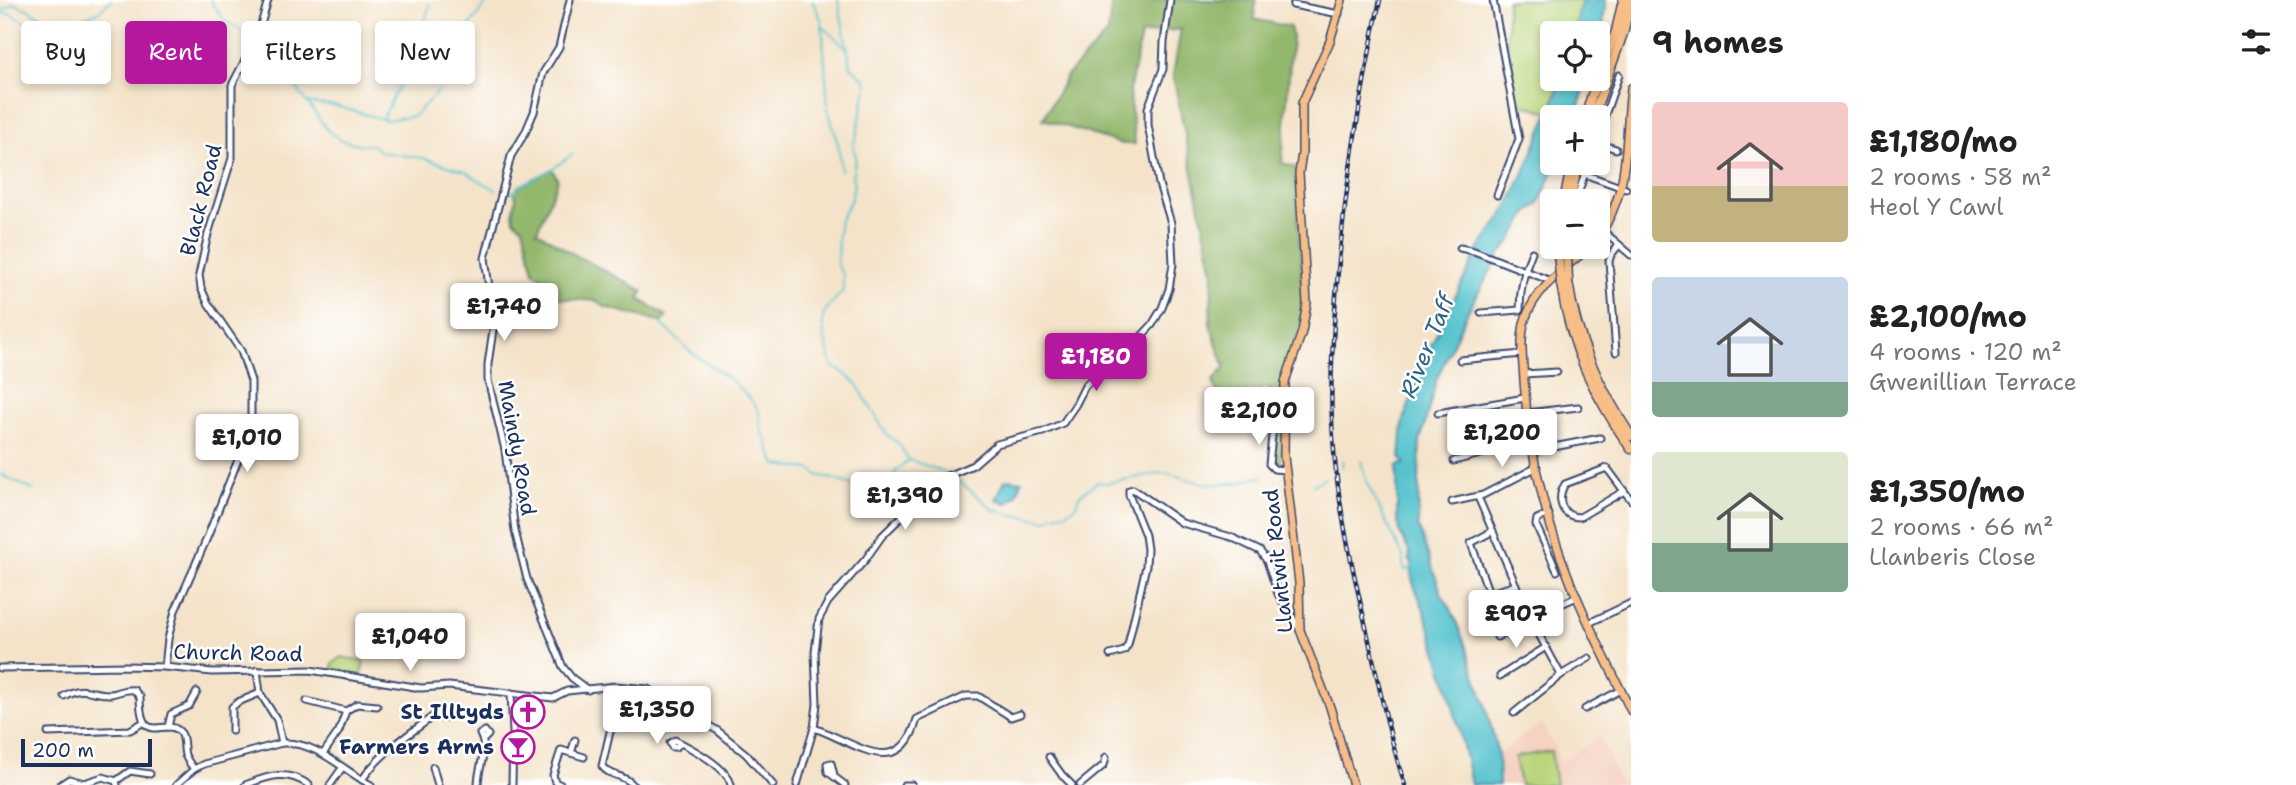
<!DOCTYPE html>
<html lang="en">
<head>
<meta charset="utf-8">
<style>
  :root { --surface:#fff; --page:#f2f2f2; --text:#222; --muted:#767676; --accent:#b5179e }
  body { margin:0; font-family:"Shantell Sans",sans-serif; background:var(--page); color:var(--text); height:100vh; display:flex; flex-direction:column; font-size:26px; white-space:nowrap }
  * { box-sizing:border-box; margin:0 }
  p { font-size:23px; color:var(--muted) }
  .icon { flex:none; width:38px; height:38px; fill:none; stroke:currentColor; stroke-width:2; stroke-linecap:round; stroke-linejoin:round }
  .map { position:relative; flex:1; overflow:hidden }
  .drawer { display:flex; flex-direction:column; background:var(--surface); width:665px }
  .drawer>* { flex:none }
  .banner { position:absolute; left:21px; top:21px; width:665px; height:63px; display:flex; gap:14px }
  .tools { position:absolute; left:1540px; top:21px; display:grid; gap:14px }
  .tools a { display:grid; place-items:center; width:70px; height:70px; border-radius:7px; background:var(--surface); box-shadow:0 4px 10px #0003; font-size:35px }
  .scale { position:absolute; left:21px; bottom:18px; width:131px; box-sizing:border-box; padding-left:7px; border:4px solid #1b2f5e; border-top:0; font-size:19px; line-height:24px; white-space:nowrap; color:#1b2f5e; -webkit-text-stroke:5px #fff; paint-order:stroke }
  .price { position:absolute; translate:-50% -60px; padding:0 16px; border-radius:7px; background:#fff; color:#222; font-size:23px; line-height:46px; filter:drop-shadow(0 2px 4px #0008) }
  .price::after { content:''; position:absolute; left:50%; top:42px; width:21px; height:16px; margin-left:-10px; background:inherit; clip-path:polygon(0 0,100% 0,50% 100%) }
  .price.on { background:var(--accent); color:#fff }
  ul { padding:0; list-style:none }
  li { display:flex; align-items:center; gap:21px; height:175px; padding:0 21px }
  li span { display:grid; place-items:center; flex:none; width:196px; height:140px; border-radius:7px; color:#555 }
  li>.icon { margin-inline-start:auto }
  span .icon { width:84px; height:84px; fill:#fffc; stroke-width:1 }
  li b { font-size:30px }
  h2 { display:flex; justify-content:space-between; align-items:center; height:84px; padding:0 21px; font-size:30px }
  .tag { padding:0 24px; border-radius:7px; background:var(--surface); box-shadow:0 4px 10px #0003; font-size:24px; line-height:63px }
  .tag.on { background:var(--accent); color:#fff }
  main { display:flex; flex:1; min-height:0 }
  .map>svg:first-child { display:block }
  .built { fill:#f5d2c2 }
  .green { fill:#bad67c; stroke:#6a826d; stroke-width:2 }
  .forest { fill:#93b76c; stroke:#577365; stroke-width:2 }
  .water { fill:#55c2cd; stroke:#387896; stroke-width:2 }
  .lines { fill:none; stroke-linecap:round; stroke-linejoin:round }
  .stream { stroke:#55c2cd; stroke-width:2 }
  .minor-casing { stroke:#3c4a6e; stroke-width:9 }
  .major-casing { stroke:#3c4a6e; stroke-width:10 }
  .highway-casing { stroke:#3c4a6e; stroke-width:11 }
  .minor { stroke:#fff; stroke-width:5 }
  .major { stroke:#f7be88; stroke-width:7 }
  .highway { stroke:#f7be88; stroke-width:8 }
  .rail-casing { stroke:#1b2f5e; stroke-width:4.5 }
  .rail { stroke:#fff; stroke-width:2; stroke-dasharray:5; stroke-linecap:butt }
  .highway-bridge-casing { stroke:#3c4a6e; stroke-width:11; stroke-linecap:butt }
  .highway-bridge { stroke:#f7be88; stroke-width:8 }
  .labels { text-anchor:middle; stroke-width:5; stroke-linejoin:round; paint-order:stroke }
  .street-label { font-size:21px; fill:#1b2f5e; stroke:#fff }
  .poi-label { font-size:21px; font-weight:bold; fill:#1b2f5e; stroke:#fff; text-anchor:end }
  .water-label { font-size:23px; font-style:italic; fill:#2f6285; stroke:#fff }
</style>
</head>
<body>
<main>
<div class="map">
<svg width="1631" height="785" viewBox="0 0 1631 785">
  <rect width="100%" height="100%" fill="#fff"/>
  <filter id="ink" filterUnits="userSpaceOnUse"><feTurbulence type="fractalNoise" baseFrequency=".0143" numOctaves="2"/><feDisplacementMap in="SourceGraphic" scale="14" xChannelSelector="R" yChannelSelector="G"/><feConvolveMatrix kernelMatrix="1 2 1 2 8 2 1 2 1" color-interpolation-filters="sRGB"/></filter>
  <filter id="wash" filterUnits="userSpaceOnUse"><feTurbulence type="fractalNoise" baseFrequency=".00686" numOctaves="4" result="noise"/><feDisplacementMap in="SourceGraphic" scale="28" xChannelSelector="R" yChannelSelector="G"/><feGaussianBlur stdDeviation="1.57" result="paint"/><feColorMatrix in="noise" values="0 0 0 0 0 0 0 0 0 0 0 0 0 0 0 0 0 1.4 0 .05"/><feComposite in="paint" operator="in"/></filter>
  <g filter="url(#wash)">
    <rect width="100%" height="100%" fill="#f4e3c9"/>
    <polygon class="built" points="1542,723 1561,761 1600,737 1620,783 1631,780 1631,785 1499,785 1498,755"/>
    <g class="green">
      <polygon points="1507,0 1582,0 1574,33 1552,33 1552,79 1561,79 1550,112 1516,103 1507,40"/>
      <polygon points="341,657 364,661 361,676 332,671 333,664"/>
      <polygon points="1551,751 1556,785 1520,785 1515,757"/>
    </g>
    <g class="forest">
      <path d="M1112 0H1256L1254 19 1290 27 1292 36 1282 163 1295 167 1303 302 1299 329 1282 382 1281 463 1273 457 1276 428 1272 403V393L1269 388H1261C1255 402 1245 408 1237 421L1225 413 1213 381 1225 368 1210 324 1213 272 1173 75 1181 29 1141 35 1129 92 1135 144H1122L1043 119 1068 74 1108 33Z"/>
      <polygon points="552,169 558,180 537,231 575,255 643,291 639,299 667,316 662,322 605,307 597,301 559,298 549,292 543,279 534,272 523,227 514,220 513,213 516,200 515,192 518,187"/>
    </g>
    <g class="water">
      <polygon points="1582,0 1606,0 1603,23 1605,24 1598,51 1598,33 1574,33"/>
      <path d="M1561 79H1588L1575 117H1552V163H1557L1538 205 1528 213 1510 242 1500 254 1467 313 1437 378 1420 442 1418 526 1442 595 1451 609 1463 638 1485 704 1498 754 1499 785H1471C1460 724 1443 667 1423 608 1419 595 1407 577 1412 562L1409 560 1410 553 1399 531 1397 520V466L1405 463 1400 458 1403 422 1429 349 1480 247 1499 221 1516 191 1555 99Z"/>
      <polygon points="1009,479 1022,481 1016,496 1007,503 996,499 1005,480"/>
    </g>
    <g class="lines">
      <g class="stream">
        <polyline points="210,0 223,19 248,35 252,41"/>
        <polyline points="812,0 822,21 828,109 839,149 841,171"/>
        <path d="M838 0 851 67 866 80 867 84 856 138 853 143 856 158 852 177 854 184 851 199 840 220 838 235 837 265 843 275V290C838 298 830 304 825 312 818 322 829 356 833 368L840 370 856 383 887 435 898 443 909 460 945 472"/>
        <path d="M0 11 15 4C37 11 48 26 72 22"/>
        <polyline points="0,13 11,14 47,35 59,32 76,21 98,12 111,0"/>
        <polyline points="823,27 848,49"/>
        <path d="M256 44C269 55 269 66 287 75L329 132 341 140 362 145H372L381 152 423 158 464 171 496 190"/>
        <path d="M417 48 437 55 449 62 457 45H460L459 41C466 27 477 19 485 5"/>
        <polyline points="308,103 335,106 386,120 414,116 440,89"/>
        <polyline points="382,119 412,61 430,4"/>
        <polyline points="508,191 515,192 518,187 552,169 573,154"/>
        <polyline points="661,323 689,351 732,381 752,401 759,412 761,428 776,465 810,469 818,475 874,491 887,486 897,470 909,460"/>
        <polyline points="1361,461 1367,483 1403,556 1403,565 1405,570 1411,569"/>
        <polyline points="1341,469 1343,460"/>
        <polyline points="0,474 33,490"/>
        <path d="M954 477 995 511 997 509 1007 514 1046 520 1053 515 1065 513 1075 507 1079 496 1097 482 1107 483 1161 473C1178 473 1196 485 1214 484 1223 484 1239 484 1247 480 1254 478 1255 477 1263 477"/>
        <polyline points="1313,485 1325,478"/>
      </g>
    </g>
  </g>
  <g filter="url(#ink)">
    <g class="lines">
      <defs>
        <g id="minor">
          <polyline points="570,0 559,47 543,73 534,112 525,133 511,156 485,258 494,323 488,364 488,380 505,450 515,531 527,579 563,667 572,678 588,690"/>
          <polyline points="1493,0 1519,139 1497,195"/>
          <polyline points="1293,5 1339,14"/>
          <polyline points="1598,135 1619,75"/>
          <polyline points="1598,143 1616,149"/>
          <polyline points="1584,174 1626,189"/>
          <polyline points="1576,201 1588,163"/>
          <polyline points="1603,231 1631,255"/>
          <polyline points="1460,248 1474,251 1551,281"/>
          <path d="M1481 313 1520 310C1520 289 1523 272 1532 252"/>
          <polyline points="1616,352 1609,261 1611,255 1619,245"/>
          <polyline points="1460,360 1522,354"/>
          <polyline points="1524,374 1557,372"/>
          <polyline points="1270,393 1269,403 1273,427 1269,464 1274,469 1285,470"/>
          <polyline points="1438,413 1525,398"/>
          <polyline points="1527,413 1578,407"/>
          <polyline points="1533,451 1600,438"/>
          <polyline points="1454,461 1531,441"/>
          <path d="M1607 468 1624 491 1580 517C1561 517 1556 499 1565 484Z"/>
          <polyline points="1624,491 1631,500"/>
          <polyline points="1478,497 1530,618 1561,675"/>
          <polyline points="1452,502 1483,495 1537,467"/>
          <polyline points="1549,514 1537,519 1536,525 1557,571"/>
          <polyline points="1493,531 1471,543 1494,607"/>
          <polyline points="1490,593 1516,585"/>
          <polyline points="1552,614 1556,621"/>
          <polyline points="1589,623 1631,603"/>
          <polyline points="1497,637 1530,618 1577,597"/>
          <polyline points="1110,655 1124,651 1128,645 1146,566 1147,549 1145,535 1129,495 1129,490 1133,489 1182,523 1231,537 1260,551 1267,561 1278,594 1300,630"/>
          <polyline points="165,667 168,639 175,611 207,538 251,427 251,381 241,351 208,303 201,288 199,275 208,234 232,158 232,85 258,35 268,0"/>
          <polyline points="0,668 126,666 165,667 212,672 310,670 421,688 449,686 553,698 567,691 616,686 648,689 718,731 746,754 773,785"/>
          <polyline points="257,670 260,693"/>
          <polyline points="1500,676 1546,647"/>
          <polyline points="511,693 513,732 512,785"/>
          <path d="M64 696C84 684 91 695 111 694 119 693 125 688 134 690L140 697C141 751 166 714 181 733 185 739 183 748 185 755 187 760 190 764 194 769"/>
          <polyline points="307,701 346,711 357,704 377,706"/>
          <polyline points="1585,709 1621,690"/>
          <polyline points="1514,713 1561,675 1589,658"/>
          <polyline points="168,727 171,714 189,706 197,692"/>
          <polyline points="814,728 817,704 815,652 819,619 828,602 865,560 882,536 940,479 973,465 997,444 1043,432 1063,423 1076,404 1085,386 1118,352 1138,340 1152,325 1162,308 1169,289 1173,264 1171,223 1159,184 1148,125 1148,108 1163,69 1164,42 1170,0"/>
          <polyline points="232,731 232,707 238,702 260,693 277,720 282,743"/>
          <path d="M610 732 602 766C609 777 625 774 633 785"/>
          <polyline points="48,733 130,730 144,722"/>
          <path d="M681 743 676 747H672L670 743 675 740C691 748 728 767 731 785"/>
          <polyline points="571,753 575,740"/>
          <polyline points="323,754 339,731 346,711"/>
          <polyline points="1049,757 1062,775 1072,785"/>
          <polyline points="433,767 438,785"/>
          <polyline points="834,775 831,763 827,764 828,772 845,785"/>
          <path d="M362 780C381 751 413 732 440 711L445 710 447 715 443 718 435 716"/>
          <polyline points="60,785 69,779 84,783 103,777 116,781"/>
          <polyline points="117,785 116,781 130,771 150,774"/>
          <path d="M176 785 194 769 204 764 282 743C317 741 342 770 371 785"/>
          <path d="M245 785C269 776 286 769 309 785"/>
          <polyline points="330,785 342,768"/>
          <path d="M478 785C478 766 489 751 480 734L485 731 488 735 484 739"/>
          <polyline points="561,785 555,782 553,775 561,750 584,757"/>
          <path d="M797 785 814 728C853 741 900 783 917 719L966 696H978L1011 717 1020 714"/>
          <polyline points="904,785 912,785"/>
          <polyline points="1080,785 1104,765 1106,757"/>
        </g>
        <g id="major">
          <polyline points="1342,0 1330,41 1302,103 1302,153 1299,173 1307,303 1302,332 1285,382 1284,456 1299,583 1300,630 1330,707 1353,785"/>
          <path d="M1598 237C1631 191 1624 145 1631 88"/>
          <path d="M1589 247C1566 268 1537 287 1526 317 1519 337 1523 361 1524 381 1529 459 1550 540 1583 611 1598 645 1615 678 1631 711"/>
        </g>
        <g id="highway">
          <polyline points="1598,77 1616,31 1623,0"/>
          <polyline points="1585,117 1597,79"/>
          <polyline points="1593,117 1624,31 1630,0"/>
          <polyline points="1564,201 1572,163"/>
          <polyline points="1570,201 1578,163"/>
          <polyline points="1558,255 1559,247"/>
          <path d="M1568 281C1576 339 1599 387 1631 436"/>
          <path d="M1561 284C1571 349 1594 395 1631 449"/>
        </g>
      </defs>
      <use href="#minor" class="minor-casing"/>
      <use href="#major" class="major-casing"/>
      <use href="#highway" class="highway-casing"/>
      <use href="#minor" class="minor"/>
      <use href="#major" class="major"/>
      <use href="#highway" class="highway"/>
      <defs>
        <path id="rail" d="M1380 0C1360 94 1345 188 1337 283 1333 335 1329 386 1333 437 1337 505 1353 570 1368 636 1379 686 1389 736 1405 785"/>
      </defs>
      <use href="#rail" class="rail-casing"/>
      <use href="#rail" class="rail"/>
      <defs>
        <g id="highway-bridge">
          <polyline points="1567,252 1568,281"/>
          <polyline points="1558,255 1561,284"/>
        </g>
      </defs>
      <use href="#highway-bridge" class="highway-bridge-casing"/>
      <use href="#highway-bridge" class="highway-bridge"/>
    </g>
  </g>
  <defs>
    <symbol id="church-ring" viewBox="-11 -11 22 22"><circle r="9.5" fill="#fff" stroke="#b5179e" stroke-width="1.5"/><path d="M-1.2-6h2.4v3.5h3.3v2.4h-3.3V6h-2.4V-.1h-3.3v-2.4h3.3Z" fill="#b5179e"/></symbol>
    <symbol id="bar-ring" viewBox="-11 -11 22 22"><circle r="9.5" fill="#fff" stroke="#b5179e" stroke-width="1.5"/><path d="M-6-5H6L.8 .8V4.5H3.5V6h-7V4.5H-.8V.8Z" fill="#b5179e"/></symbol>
  </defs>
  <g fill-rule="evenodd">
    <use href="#church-ring" x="509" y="693" width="38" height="38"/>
    <use href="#bar-ring" x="499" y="728" width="38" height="38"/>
  </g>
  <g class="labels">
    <g class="street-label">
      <text transform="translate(201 200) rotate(-76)" y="7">Black Road</text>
      <text transform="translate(517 448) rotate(80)" y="7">Maindy Road</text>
      <text transform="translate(1278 561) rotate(-96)" y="7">Llantwit Road</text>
      <text transform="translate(238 653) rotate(1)" y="7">Church Road</text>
    </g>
    <g class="poi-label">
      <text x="504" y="719">St Illtyds</text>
      <text x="494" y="754">Farmers Arms</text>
    </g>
    <g class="water-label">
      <text transform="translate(1427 346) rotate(-68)" y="8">River Taff</text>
    </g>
  </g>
</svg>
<div class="tools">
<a><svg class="icon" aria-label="locate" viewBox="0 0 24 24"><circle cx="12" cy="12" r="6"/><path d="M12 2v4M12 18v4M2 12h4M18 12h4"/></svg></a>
<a>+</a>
<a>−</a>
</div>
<div class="scale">200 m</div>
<b class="price" style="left:504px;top:343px">£1,740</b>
<b class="price on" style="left:1096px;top:393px">£1,180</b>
<b class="price" style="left:1259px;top:447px">£2,100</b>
<b class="price" style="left:1502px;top:469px">£1,200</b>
<b class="price" style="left:247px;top:474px">£1,010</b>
<b class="price" style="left:905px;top:532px">£1,390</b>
<b class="price" style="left:1516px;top:650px">£907</b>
<b class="price" style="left:410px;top:673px">£1,040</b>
<b class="price" style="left:657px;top:746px">£1,350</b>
<div class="banner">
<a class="tag">Buy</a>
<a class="tag on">Rent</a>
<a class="tag">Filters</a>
<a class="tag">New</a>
</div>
</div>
<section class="drawer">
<h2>9 homes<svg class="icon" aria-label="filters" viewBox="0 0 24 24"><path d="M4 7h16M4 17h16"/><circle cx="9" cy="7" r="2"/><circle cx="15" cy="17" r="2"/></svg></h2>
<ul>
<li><span style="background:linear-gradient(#f6c9c9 60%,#c2b280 0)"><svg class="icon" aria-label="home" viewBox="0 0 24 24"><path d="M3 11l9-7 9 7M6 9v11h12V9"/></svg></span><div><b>£1,180/mo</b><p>2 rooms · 58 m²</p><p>Heol Y Cawl</p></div></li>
<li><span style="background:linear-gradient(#c9d6e8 75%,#7fa58c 0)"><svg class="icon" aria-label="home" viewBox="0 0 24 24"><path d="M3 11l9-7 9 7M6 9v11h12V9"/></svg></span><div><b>£2,100/mo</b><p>4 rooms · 120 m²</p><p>Gwenillian Terrace</p></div></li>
<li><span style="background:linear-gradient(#dfe7d0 65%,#7fa58c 0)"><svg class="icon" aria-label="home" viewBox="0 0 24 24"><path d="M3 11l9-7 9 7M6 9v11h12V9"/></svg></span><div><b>£1,350/mo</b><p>2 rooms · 66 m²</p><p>Llanberis Close</p></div></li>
</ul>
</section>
</main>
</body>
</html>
